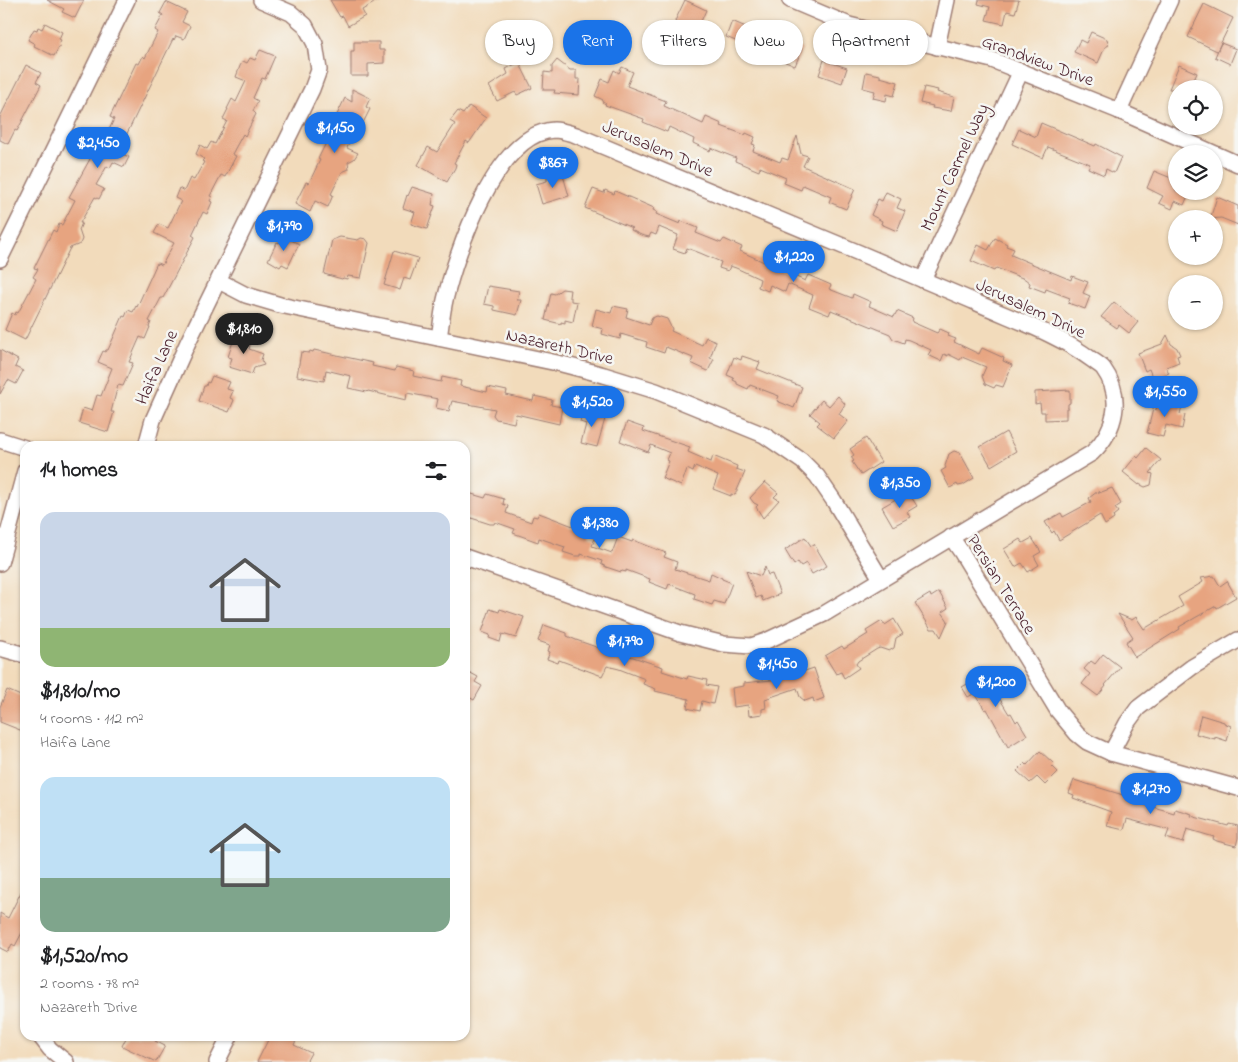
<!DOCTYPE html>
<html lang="en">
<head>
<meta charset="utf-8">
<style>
  :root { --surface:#fff; --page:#f6f6f6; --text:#202124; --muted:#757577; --accent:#1a73e8 }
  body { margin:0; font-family:"Indie Flower",sans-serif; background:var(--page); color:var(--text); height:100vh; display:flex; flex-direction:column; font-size:19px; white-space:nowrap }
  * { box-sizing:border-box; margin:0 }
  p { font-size:16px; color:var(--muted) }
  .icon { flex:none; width:28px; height:28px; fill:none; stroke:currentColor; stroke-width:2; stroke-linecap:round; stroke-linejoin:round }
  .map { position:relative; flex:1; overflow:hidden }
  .drawer { position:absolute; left:20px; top:441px; width:450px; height:600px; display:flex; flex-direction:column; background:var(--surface); border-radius:15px; box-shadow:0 1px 4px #0004 }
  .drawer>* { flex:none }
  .top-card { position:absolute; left:485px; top:20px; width:475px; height:45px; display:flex; gap:10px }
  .controls { position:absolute; left:1168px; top:80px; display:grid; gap:10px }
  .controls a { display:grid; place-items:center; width:55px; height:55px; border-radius:50%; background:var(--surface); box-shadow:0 1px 4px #0004; font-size:25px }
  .price { position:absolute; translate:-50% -42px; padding:0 11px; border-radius:18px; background:var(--accent); color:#fff; font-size:16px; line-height:32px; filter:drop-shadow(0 1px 2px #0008) }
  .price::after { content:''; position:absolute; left:50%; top:30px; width:15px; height:11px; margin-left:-8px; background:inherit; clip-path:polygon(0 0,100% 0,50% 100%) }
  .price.on { background:#222; color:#fff }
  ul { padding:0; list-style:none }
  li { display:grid; align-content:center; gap:10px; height:265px; padding:0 20px }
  li span { display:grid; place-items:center; height:155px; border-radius:15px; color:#555 }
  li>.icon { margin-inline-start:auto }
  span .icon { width:90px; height:90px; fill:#fffc; stroke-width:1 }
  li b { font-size:21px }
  h2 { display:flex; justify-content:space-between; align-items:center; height:60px; padding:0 20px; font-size:21px }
  .pill { padding:0 18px; border-radius:22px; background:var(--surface); box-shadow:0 1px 4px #0004; font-size:18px; line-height:45px }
  .pill.on { background:var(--accent); color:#fff }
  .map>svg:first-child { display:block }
  .building { fill:#e7a480 }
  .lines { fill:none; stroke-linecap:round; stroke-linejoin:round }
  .street-casing { stroke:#9e7d73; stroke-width:18 }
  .street { stroke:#fff; stroke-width:15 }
  .labels { text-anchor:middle; stroke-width:5; stroke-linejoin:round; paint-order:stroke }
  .street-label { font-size:18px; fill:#4a1f2b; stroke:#f6f6f2 }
</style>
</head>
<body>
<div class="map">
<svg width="1238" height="1062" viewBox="0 0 1238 1062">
  <rect width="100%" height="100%" fill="#f6f6f2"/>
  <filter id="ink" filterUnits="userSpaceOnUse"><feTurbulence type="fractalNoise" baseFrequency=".02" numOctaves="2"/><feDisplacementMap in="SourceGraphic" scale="10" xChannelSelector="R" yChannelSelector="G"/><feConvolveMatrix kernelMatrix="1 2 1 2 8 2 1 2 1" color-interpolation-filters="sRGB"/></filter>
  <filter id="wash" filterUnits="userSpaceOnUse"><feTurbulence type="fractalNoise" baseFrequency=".0096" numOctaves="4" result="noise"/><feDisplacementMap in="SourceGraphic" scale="20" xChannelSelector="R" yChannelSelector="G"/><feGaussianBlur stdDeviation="1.12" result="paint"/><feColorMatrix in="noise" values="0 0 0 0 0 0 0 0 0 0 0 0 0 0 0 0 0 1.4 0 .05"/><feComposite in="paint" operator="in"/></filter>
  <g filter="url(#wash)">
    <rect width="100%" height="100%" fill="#f2dbbb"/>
    <g id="blocks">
      <g class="building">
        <polygon points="47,0 84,0 75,18 62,12 64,9"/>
        <polygon points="330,0 379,0 362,10 365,16 348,26 343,16 340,17"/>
        <polygon points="685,0 706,10 699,26 695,25 692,32 677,25 675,21"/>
        <polygon points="979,0 1019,0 1015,13 1007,11 1004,24 986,20 990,7 978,4"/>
        <polygon points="166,2 187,12 182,22 190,26 184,39 176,36 174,40 173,39 118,152 129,157 124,167 113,162 110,168 107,166 96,185 104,189 99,199 95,197 80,223 82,223 79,230 82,239 80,244 70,248 25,340 5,330 12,313 15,315 16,312 18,313 36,279 33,277 38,269 34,268 53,230 56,232 59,224 62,225 75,200 69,197 90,159 89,158 94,147 97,148 101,140 104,141 114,119 110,117 136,63 139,64 143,56 145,58 158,32 155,30 163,15 160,13"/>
        <polygon points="1204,4 1233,18 1217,51 1188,37"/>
        <polygon points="732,21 755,31 754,33 778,43 779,42 789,46 790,44 802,49 795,66 726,37"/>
        <polygon points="45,23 62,32 59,39 61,40 59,44 60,45 54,56 34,46 35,44 28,40 34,29 37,30 38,27 42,29"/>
        <polygon points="1091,32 1107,39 1109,45 1105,47 1098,63 1074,52 1080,40 1086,43"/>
        <polygon points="354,42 379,42 379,50 384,50 384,63 368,64 368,76 351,76 351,51 354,51"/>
        <polygon points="1221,43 1236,49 1230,64 1215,57"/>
        <polygon points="260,50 275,56 265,79 262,78 253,98 258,101 253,111 256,114 245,136 243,134 232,154 236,156 225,177 221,175 210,196 212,197 210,201 212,202 207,214 203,212 192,235 195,237 163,298 161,298 149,321 151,322 149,327 150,327 145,339 140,337 129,362 133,363 123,386 118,385 111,412 114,412 108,432 79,423 83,408 92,411 97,395 101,396 112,368 98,362 103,351 105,352 106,350 108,350 123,316 125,317 128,310 133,312 136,306 137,307 157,263 162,265 174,243 154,233 159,224 168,228 181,201 175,198 179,188 184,191 190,178 194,180 204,162 202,161 204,159 196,154 200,145 207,149 211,142 215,144 227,121 223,119 228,109 227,109 232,99 236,102 246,81 236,77 240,66 243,61 247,63 250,58 255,60"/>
        <polygon points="557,60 570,70 576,70 576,79 580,79 579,95 554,93 555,90 543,90 544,72 552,73 552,66"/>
        <polygon points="824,60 847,68 842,83 819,75"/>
        <polygon points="519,62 532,88 517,95 515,92 497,101 489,86 508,74 506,69"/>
        <polygon points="26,65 41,73 36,82 41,85 17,131 15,130 8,144 0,140 0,117"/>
        <polygon points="1179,65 1197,73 1190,89 1169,89"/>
        <polygon points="622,67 633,72 627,86 666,101 664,106 703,124 706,117 722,124 721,126 745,135 746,133 755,137 752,144 755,145 753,151 780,162 782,158 788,160 797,136 801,154 808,156 803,166 855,189 846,209 829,202 831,197 803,185 801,190 784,183 786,178 760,167 759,171 735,161 736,158 711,148 710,151 693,143 694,139 669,127 667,132 643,122 644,119 605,105 606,104 602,102 603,100 595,96 602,79 609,82 614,70 619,73"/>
        <polygon points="866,72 880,75 880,77 898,82 894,96 887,94 886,101 873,98 875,91 863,88"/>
        <polygon points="924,87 938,90 937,92 954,97 951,111 932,108 933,106 920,103"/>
        <polygon points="352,89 370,98 366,107 370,109 361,127 357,126 347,148 358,153 354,159 348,162 349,169 342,172 331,194 333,195 328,207 315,201 310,212 295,204 306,182 309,183 320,160 318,159 327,141 330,142 340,122 335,119 345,98 352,102"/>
        <polygon points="469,106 486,118 469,143 466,141 454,163 456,164 455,168 447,182 418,165 428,147 437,152 455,124 450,121 458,111 463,114"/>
        <polygon points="1041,123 1095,146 1096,144 1121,157 1114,173 1106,169 1104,175 1088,168 1090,164 1048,147 1043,158 1012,144 1019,129 1036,137"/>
        <polygon points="1154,171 1176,180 1176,191 1190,191 1184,205 1175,201 1172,209 1159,203 1163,196 1147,188"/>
        <polygon points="562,172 569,196 542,204 536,184 547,181 547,176"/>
        <polygon points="412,187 434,194 432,205 435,206 427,229 411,224 415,212 403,208 407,195 408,196"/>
        <polygon points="593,189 604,193 605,190 614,194 615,191 654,208 653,210 657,212 656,214 680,224 681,221 698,228 696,233 721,243 724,239 742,247 740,251 764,262 766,258 783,265 781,270 805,281 808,275 831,285 829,289 852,298 853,294 871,302 869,306 894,317 897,311 913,318 912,322 937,333 940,329 949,333 948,336 956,339 954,342 979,354 982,348 1004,358 1003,361 1012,365 1003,387 996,385 994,388 985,384 982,376 986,367 962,357 960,360 948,354 948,356 944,354 941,361 928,355 931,350 909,340 905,339 904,343 893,339 890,334 831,310 829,315 809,307 813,295 788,284 785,292 770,285 768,291 758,287 760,279 736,268 730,266 728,271 719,268 721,262 700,253 687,248 685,253 673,249 678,235 659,227 656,235 651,233 649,237 641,235 631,230 632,228 585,208"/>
        <polygon points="886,192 901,199 897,208 905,211 897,231 881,224 882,221 871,215 878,199 882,201"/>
        <polygon points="1217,197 1238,206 1238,225 1221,218 1210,219"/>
        <polygon points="283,236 299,244 288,267 282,264 280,267 268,260 277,242 279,243"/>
        <polygon points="340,237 358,240 361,238 366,239 369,243 361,278 348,276 347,279 343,278 342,279 324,274 332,240"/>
        <polygon points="995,238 1007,244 1006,246 1014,249 1011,255 1071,280 1072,276 1088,282 1083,293 1090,296 1085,309 1068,303 1070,298 1046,289 1045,292 1029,286 1030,283 1025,279 996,268 994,271 971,261 978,245 988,250"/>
        <polygon points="394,251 418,258 410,280 404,278 400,290 384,285"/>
        <polygon points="488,286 519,291 517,300 521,300 517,315 494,310 494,306 484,304"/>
        <polygon points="562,289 570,290 569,297 571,297 571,301 577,302 573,322 565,320 565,323 561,322 561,324 545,320 551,293 555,294"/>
        <polygon points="1114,302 1138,322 1129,333 1119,325 1117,328 1101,317"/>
        <polygon points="613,306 628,309 626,317 649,325 652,318 657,316 667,319 672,329 671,331 702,345 706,337 716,341 710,358 714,359 708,371 691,363 693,358 666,347 664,353 646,347 647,342 621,334 620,339 602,334 603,329 592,326 596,309 611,313"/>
        <polygon points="236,332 252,337 249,349 263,354 261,360 264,365 254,368 252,374 229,367 232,358 228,357"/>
        <polygon points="1167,335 1171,344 1177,348 1180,355 1177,356 1179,362 1166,367 1169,373 1153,379 1149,369 1145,371 1138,353 1162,344"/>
        <polygon points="0,350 18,360 15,367 23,371 16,384 8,380 0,394"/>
        <polygon points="314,350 373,363 372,366 395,371 396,367 414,371 413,376 441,382 442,377 461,381 460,386 487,392 488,387 507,391 506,395 533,401 534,396 552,400 551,405 562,407 559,424 516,414 514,423 496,419 493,415 495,409 468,404 452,401 449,411 436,408 438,399 407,393 406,400 368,391 367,392 348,388 351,376 326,370 324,381 297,376 301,352 309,353 310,351 313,352"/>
        <polygon points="742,356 760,362 757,369 802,387 794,408 777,401 779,396 750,385 748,389 737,384 737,382 733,380 734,378 727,375 734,357 741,360"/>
        <polygon points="212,376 230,382 227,389 233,391 230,398 234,400 229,412 199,401 204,386 206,386 207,382 209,383"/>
        <polygon points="1070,390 1070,403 1068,404 1068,408 1066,408 1066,419 1045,420 1045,412 1041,412 1040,403 1035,404 1035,392"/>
        <polygon points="838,396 845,404 839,414 848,421 834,438 817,425 820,422 810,414 822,400 829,406"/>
        <polygon points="1158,400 1182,406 1180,414 1185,415 1182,429 1166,425 1163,437 1147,433 1153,409 1156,410"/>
        <polygon points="584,409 601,413 599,418 605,419 597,447 581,443 586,424 580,422"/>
        <polygon points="627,422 644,428 643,431 690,447 688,452 711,462 713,456 737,466 736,469 745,472 735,495 731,494 731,496 713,489 718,476 695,466 693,472 687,469 681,486 662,478 669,461 667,460 670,453 651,445 648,452 620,441"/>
        <polygon points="1006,432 1016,451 991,466 980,447"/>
        <polygon points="866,438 881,462 861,475 852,462 854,461 851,457 854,455 850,449"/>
        <polygon points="1146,448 1161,460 1150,473 1153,474 1151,485 1145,487 1139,484 1139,485 1123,472 1136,456 1138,458"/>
        <polygon points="954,451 960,453 974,478 963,485 958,486 957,484 950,488 941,471 946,468 945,466 949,454"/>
        <polygon points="765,482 778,493 774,497 779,500 763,518 756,507 758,505 754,503 750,498"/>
        <polygon points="1112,488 1121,504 1115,508 1118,512 1113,516 1114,519 1105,525 1100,515 1059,540 1054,531 1052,533 1045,522 1061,513 1063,517 1091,502 1089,498 1098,491 1099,493"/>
        <polygon points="465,492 485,498 487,494 504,499 503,504 508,506 506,513 531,522 533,516 537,517 539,513 573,526 574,522 591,528 589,536 595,538 592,546 612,553 618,537 632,542 633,540 666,553 664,557 677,562 675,569 709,580 711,573 722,578 722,579 732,583 724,604 714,601 712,605 694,599 695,594 669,584 667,589 649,582 650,579 626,570 626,572 622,571 621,572 606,567 601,564 602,561 581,554 581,556 575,556 563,552 565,547 539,538 538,542 513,533 515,529 495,522 494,524 490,524 465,516"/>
        <polygon points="908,492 917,506 907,512 910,517 893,526 882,507"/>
        <polygon points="805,537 811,546 814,544 827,566 812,574 806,563 801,566 798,562 794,565 785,550"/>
        <polygon points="1032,538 1041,552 1034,556 1039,565 1028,572 1022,563 1015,567 1004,549 1020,539 1023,543"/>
        <polygon points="765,567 768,575 772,574 780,594 763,601 761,596 756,598 746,571 761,576"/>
        <polygon points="1214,576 1220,586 1227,581 1236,597 1217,608 1216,606 1179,627 1180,629 1135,657 1126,642 1133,637 1118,614 1132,620 1136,617 1144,629 1183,606 1178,597 1203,582 1201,578"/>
        <polygon points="939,592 948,608 942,612 948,621 941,637 936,629 931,629 915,603 930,594 931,597"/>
        <polygon points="490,609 499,612 500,609 524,617 516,638 502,634 500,642 489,638 490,635 482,632"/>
        <polygon points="894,619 903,634 896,638 894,648 889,651 880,648 877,649 858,661 856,664 859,668 844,678 841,672 836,674 825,656 842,646 844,649 868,634 866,631 882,621 885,625"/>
        <polygon points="544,625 567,633 567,636 576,640 599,648 600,646 663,667 662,671 687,679 688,676 707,680 706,685 717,687 713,704 702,701 700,711 687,708 689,699 655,691 656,689 643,684 645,679 619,669 607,666 602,676 559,660 558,663 547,659 550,652 548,651 550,645 538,641"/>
        <polygon points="1103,654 1120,667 1105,685 1106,686 1098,696 1082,684 1090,674 1084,669 1091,661 1095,664"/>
        <polygon points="804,668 805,671 814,668 824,698 814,702 813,698 805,701 800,697 797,688 765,699 766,708 762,709 762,714 749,716 748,705 734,707 732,688 744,686 744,683 781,679 780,676"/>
        <polygon points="465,670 478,677 475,682 482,686 474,700 467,696 465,700"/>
        <polygon points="988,672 998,689 995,691 1009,714 1011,713 1016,722 1018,720 1027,735 1008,747 987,709 985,710 975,693 968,697 962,687"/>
        <polygon points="7,690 25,698 25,732 0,722 0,707"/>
        <polygon points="1201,715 1224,722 1224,723 1231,726 1227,741 1215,737 1215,739 1196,734"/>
        <polygon points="1040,751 1053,763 1051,765 1058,772 1045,785 1037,777 1030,783 1017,771 1025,763 1027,765"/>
        <polygon points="1074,780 1136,799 1135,802 1164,810 1174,813 1175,809 1192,814 1191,816 1228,826 1229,824 1238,826 1238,838 1236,846 1217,841 1213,839 1214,837 1187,829 1183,843 1166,838 1169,830 1127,819 1124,830 1107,826 1111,812 1073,798 1074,795 1069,793"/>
        <polygon points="25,884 25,927 15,946 12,944 8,952 0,948 0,913 8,918"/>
        <polygon points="127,1036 158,1036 155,1041 165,1046 156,1062 122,1046"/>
        <polygon points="270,1036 298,1036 294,1045 311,1053 306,1062 257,1062"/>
      </g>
    </g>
  </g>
  <g filter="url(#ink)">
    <use href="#blocks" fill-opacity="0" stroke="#9e7d73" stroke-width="1"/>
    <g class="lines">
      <defs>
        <g id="street">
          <polyline points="790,0 849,25 992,60 1119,111 1238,164"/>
          <polyline points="937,47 947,0"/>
          <polyline points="1119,111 1170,0"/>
          <polyline points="0,259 127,0"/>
          <polyline points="923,280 1021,71"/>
          <polyline points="219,281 246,295 280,305 562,364 604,375 656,391 764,435 802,461 817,476 834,501 881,579"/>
          <path d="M439 338C441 326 442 313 445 300 456 254 496 133 554 130 561 130 569 133 576 135 709 190 841 245 973 301 1012 319 1056 333 1091 359 1095 362 1100 365 1103 368 1124 397 1116 430 1092 453L824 614 766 641 751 646 724 644 680 633 465 557"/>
          <polyline points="0,440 25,448"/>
          <polyline points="146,446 153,420 188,342 312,89 319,70 315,44 305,25 291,13 261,0"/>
          <polyline points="951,537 962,553 1058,711 1077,734 1087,742 1111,753 1238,788"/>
          <polyline points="0,563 25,471"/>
          <polyline points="0,648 25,655"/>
          <polyline points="1111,753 1127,723 1138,708 1192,667 1238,640"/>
          <polyline points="40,1036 50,1049 66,1062"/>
          <polyline points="217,1062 230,1036"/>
        </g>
      </defs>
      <use href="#street" class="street-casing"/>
      <use href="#street" class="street"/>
    </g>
  </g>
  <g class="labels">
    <g class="street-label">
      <text transform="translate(1038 60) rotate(20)" y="6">Grandview Drive</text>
      <text transform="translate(658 148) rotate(23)" y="6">Jerusalem Drive</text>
      <text transform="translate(954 167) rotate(-65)" y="6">Mount Carmel Way</text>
      <text transform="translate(1031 308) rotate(25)" y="6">Jerusalem Drive</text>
      <text transform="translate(560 346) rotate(13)" y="6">Nazareth Drive</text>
      <text transform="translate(156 367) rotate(-66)" y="6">Haifa Lane</text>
      <text transform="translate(1002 584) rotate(58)" y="6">Persian Terrace</text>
    </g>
  </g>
</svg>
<div class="controls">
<a><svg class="icon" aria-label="locate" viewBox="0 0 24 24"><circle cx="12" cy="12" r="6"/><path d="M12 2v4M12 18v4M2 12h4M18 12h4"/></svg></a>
<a><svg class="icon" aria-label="layers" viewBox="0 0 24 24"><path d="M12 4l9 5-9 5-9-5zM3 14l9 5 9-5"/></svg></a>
<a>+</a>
<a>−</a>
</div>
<b class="price" style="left:335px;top:154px">$1,150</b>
<b class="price" style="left:98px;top:169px">$2,450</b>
<b class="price" style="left:553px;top:189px">$867</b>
<b class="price" style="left:284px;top:252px">$1,790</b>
<b class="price" style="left:794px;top:283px">$1,220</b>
<b class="price on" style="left:244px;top:355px">$1,810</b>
<b class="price" style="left:1165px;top:418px">$1,550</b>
<b class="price" style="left:592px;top:428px">$1,520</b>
<b class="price" style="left:900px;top:509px">$1,350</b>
<b class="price" style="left:600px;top:549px">$1,380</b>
<b class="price" style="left:625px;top:667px">$1,790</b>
<b class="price" style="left:777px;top:690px">$1,450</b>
<b class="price" style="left:996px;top:708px">$1,200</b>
<b class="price" style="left:1151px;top:815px">$1,270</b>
<div class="top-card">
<a class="pill">Buy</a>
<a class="pill on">Rent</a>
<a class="pill">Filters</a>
<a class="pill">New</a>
<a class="pill">Apartment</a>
</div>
<section class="drawer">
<h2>14 homes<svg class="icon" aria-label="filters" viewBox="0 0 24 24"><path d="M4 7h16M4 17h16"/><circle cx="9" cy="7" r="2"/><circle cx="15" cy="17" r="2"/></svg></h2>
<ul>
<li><span style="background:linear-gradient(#c9d6e8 75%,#8fb573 0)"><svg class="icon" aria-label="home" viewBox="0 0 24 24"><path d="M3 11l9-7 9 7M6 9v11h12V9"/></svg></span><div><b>$1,810/mo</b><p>4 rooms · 112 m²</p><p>Haifa Lane</p></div></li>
<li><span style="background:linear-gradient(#bfe0f5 65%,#7fa58c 0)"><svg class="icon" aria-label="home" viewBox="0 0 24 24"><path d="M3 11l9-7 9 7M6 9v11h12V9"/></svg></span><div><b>$1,520/mo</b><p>2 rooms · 78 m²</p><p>Nazareth Drive</p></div></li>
</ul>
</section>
</div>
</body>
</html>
